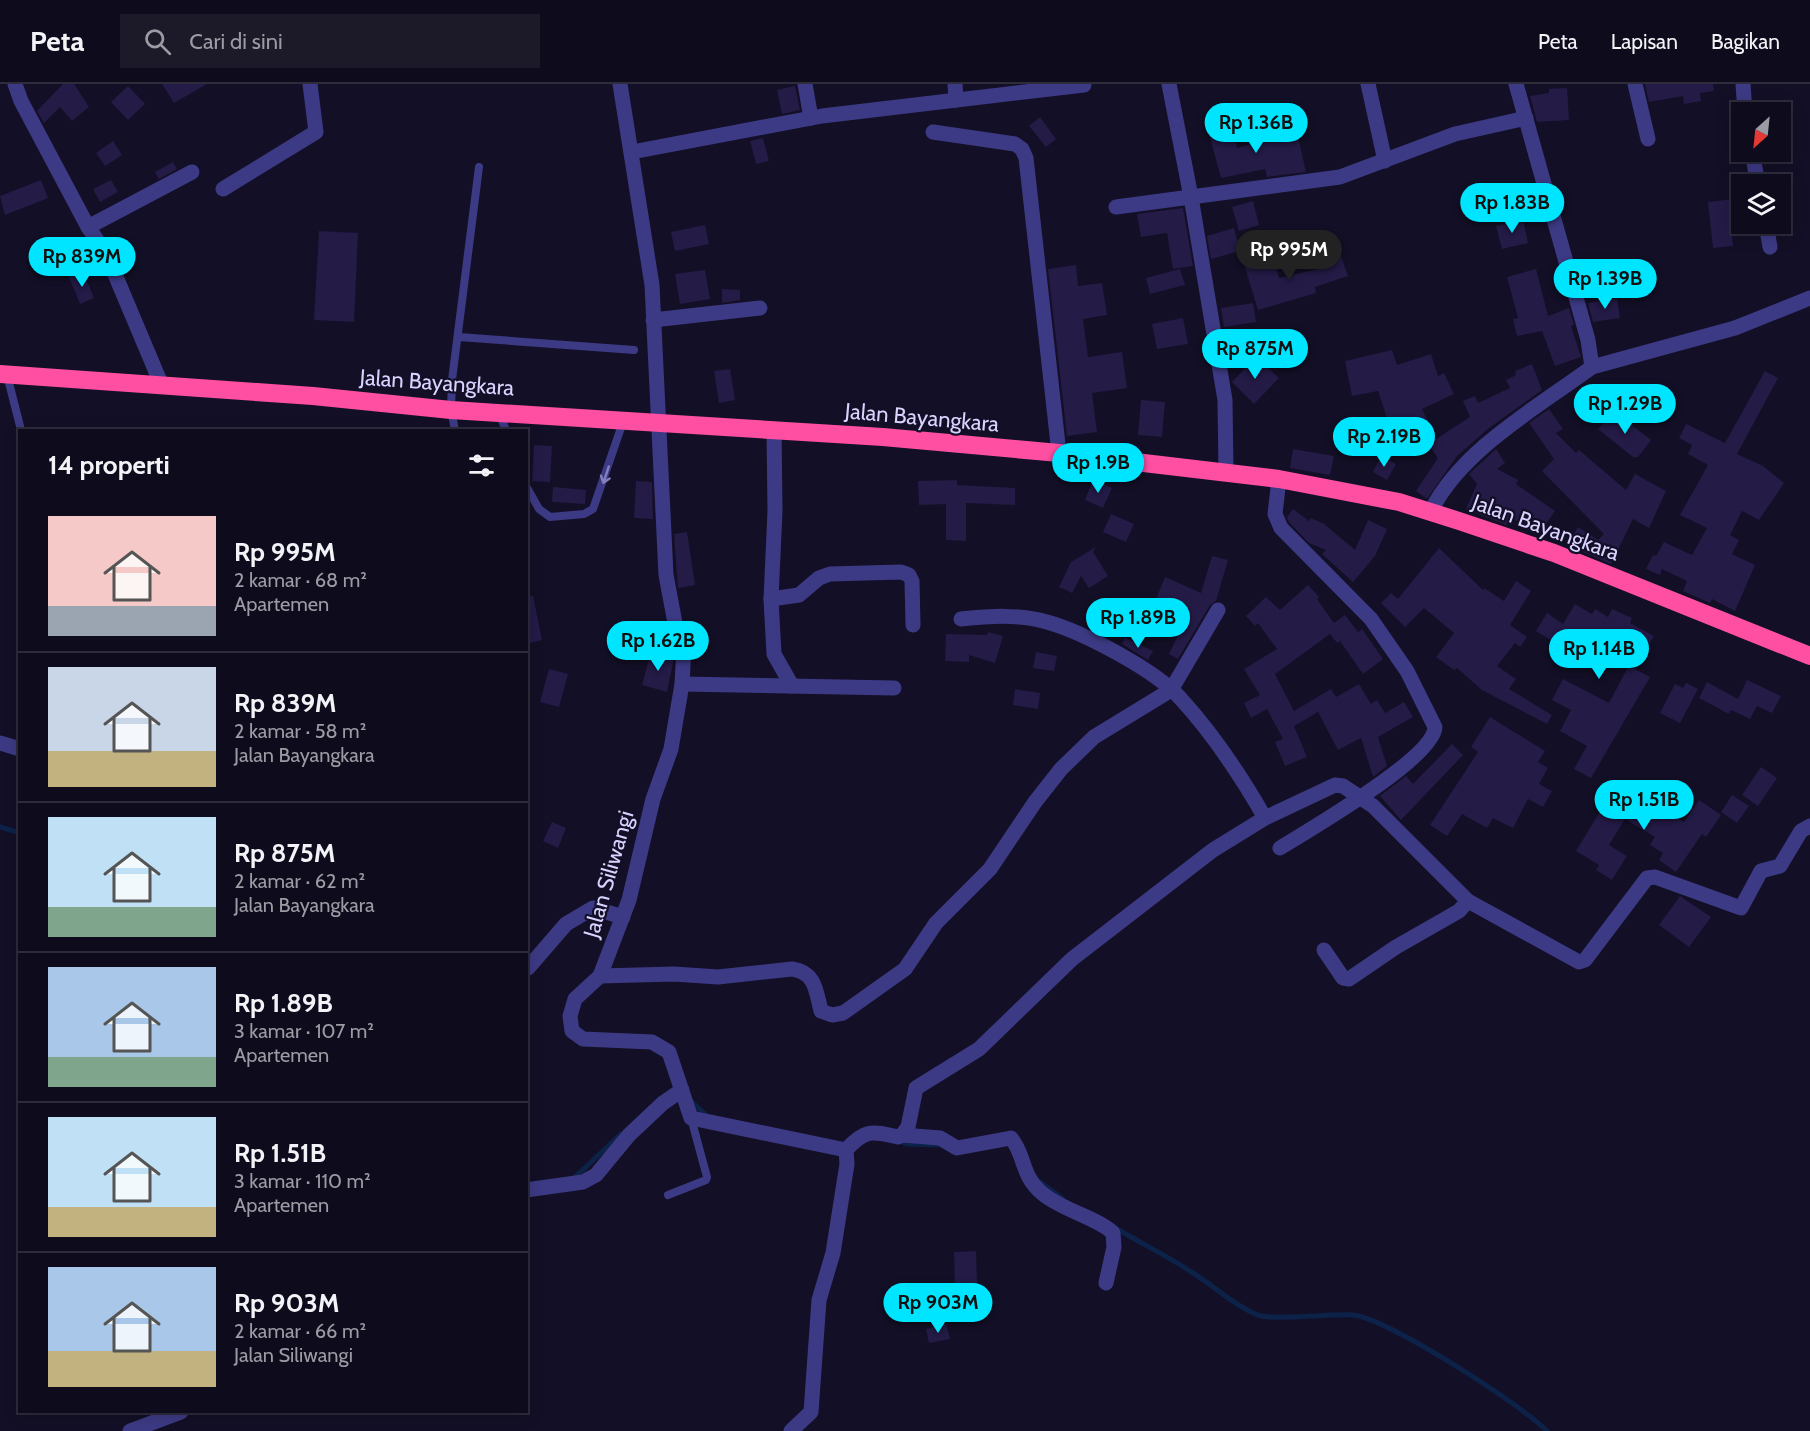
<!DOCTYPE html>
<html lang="id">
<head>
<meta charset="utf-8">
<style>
  :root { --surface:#0e0b1c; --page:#1c1929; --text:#f1f3f6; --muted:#9b9ba3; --line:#2e2b3b; --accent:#00e5ff }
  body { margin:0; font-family:Cabin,sans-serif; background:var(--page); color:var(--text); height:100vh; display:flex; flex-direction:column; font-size:22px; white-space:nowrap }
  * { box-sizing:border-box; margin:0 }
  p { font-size:20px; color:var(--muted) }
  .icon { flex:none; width:33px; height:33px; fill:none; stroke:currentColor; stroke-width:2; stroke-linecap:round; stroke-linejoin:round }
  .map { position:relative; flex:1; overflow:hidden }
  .panel { position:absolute; left:18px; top:345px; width:510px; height:984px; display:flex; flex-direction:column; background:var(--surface); border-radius:0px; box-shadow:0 3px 15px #0003,0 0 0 2px var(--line) }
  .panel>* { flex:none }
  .needle { width:39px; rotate:207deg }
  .controls { position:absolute; left:1731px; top:18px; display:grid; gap:12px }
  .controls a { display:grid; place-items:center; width:60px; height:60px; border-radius:0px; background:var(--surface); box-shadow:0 3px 15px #0003,0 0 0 2px var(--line); font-size:30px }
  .price { position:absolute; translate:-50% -51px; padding:0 14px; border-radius:21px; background:var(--accent); color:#111; font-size:20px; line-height:39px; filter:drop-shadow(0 2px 3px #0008) }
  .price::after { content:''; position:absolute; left:50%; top:36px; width:18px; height:14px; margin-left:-9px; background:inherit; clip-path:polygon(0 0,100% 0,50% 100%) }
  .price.active { background:#222; color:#fff }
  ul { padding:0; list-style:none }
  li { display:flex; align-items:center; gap:18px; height:150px; padding:0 30px }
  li+li { border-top:2px solid var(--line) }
  li span { display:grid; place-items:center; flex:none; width:168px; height:120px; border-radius:0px; color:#555 }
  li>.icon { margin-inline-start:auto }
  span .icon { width:72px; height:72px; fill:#fffc; stroke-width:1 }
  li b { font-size:26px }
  h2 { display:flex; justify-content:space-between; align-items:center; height:72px; padding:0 30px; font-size:26px }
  header { display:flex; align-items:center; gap:36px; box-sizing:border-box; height:84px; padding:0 30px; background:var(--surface); border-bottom:2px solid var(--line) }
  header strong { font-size:28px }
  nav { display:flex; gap:33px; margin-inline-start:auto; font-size:21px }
  .search { width:420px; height:54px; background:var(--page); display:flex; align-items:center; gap:15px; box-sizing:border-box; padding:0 21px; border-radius:0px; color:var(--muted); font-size:22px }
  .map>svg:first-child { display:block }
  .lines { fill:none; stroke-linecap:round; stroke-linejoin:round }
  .stream { stroke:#0c2248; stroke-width:5 }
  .building { fill:#241b47 }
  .lane { stroke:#3d3a85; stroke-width:8 }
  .street { stroke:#3d3a85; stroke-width:15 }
  .highway { stroke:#ff4fa3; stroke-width:18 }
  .oneway { stroke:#837fbc }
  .labels { text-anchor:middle; stroke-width:4.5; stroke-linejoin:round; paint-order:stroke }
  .street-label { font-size:22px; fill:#d9d4ff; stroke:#130f26 }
</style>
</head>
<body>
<header>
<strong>Peta</strong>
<div class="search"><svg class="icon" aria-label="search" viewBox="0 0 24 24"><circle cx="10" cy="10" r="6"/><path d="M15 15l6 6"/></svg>Cari di sini</div>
<nav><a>Peta</a><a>Lapisan</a><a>Bagikan</a></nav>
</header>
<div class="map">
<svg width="1810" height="1347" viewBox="0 0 1810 1347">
  <rect width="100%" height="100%" fill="#130f26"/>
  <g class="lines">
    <g class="stream">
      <polyline points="0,743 20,749"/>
      <polyline points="691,1017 708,1033"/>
      <polyline points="898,1057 907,1060 938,1061"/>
      <polyline points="573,1095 621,1050"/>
      <polyline points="1040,1098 1062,1114"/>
      <path d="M1114 1143C1140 1159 1168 1172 1193 1189 1214 1202 1235 1222 1258 1231 1270 1237 1334 1229 1353 1231 1387 1234 1522 1321 1547 1347"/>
    </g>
  </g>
  <g class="building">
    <polygon points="63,0 74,0 89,23 72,37 60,23 44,39 37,27"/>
    <polygon points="162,0 207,0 174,19"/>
    <polygon points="1645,0 1713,0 1714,7 1700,9 1701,17 1684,20 1683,12 1649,18"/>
    <polygon points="128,2 145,20 128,36 111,18"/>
    <polygon points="795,2 800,26 782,30 777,6"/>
    <polygon points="1567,4 1569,36 1537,38 1530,12 1549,9 1549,5"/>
    <polygon points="1040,33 1056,55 1046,63 1029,42"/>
    <polygon points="1232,37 1237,64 1297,48 1306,88 1267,93 1265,85 1221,94 1207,42"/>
    <polygon points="763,54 769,77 756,80 750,57"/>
    <polygon points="113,57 122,71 105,82 96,69"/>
    <polygon points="173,78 177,85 159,95 155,88"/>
    <polygon points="41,96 48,114 5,131 0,112"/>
    <polygon points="111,96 118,108 100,118 93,105"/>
    <polygon points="1733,115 1736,136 1740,136 1741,151 1732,152 1733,162 1713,164 1708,118"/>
    <polygon points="1253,117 1259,141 1239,147 1232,123"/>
    <polygon points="1183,124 1193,182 1173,185 1167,149 1141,153 1137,130"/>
    <polygon points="1523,136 1528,159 1502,165 1496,142"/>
    <polygon points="705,141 709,160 675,167 671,148"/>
    <polygon points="1234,144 1240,167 1211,175 1207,152"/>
    <polygon points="319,147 358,149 354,238 314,236"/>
    <polygon points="1273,172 1279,194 1318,185 1316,181 1341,172 1348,192 1315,203 1316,209 1258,226 1244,180"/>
    <polygon points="1076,181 1078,202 1102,199 1107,231 1083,235 1088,273 1122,268 1127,304 1092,309 1097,348 1067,352 1048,185"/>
    <polygon points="1180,185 1185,201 1150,210 1146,194"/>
    <polygon points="1536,185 1548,232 1569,224 1574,241 1571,242 1581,273 1555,282 1542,247 1517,252 1513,235 1518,234 1507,193"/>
    <polygon points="705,186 710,215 680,220 675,190"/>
    <polygon points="83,187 94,214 80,220 69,193"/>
    <polygon points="722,205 740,206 740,216 722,219"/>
    <polygon points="1617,214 1620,234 1593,238 1588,219"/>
    <polygon points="1253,219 1256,238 1224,243 1221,224"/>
    <polygon points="1183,234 1188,260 1157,265 1152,240"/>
    <polygon points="1392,266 1397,281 1431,270 1438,292 1444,289 1454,310 1422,325 1436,355 1470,333 1463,317 1475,312 1478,319 1510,304 1506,296 1516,291 1515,287 1532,280 1542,306 1489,344 1457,372 1427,415 1416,407 1438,374 1419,347 1394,355 1378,307 1352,312 1345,277"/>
    <polygon points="1256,273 1279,294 1254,320 1232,298"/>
    <polygon points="730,285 735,316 719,319 714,287"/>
    <polygon points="1765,287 1778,294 1737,370 1763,382 1784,399 1759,436 1742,427 1730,451 1739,456 1732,470 1755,481 1735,527 1712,515 1710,519 1683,507 1687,497 1662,485 1660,491 1646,485 1653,471 1656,472 1664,458 1692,471 1707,444 1680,431 1708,381 1688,370 1692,361 1679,354 1686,340 1725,359"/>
    <polygon points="1141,316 1165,318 1162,353 1138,351"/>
    <polygon points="1549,325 1563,345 1556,349 1576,369 1579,366 1626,406 1635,390 1666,407 1649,444 1633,435 1611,480 1567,461 1578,443 1598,456 1604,450 1542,387 1554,375 1529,339"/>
    <polygon points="1614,328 1651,356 1638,373 1633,373 1598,345"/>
    <polygon points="534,361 552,362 550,398 532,397"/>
    <polygon points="1293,365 1334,372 1330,391 1290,384"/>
    <polygon points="1496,365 1505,379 1497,385 1518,396 1516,400 1555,427 1538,451 1511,433 1506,441 1466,425 1477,400 1469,390"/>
    <polygon points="1381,372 1396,380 1387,396 1373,388"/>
    <polygon points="957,396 957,401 1015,404 1015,421 966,419 966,457 946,456 946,420 919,421 918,397"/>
    <polygon points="1093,396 1112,404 1103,424 1085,416"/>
    <polygon points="636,397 652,398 653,435 634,434"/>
    <polygon points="553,403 586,406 585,420 552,418"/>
    <polygon points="1293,425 1309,437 1311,434 1324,440 1355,466 1368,436 1387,445 1375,472 1353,498 1322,470 1326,466 1309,459 1289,438 1287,433"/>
    <polygon points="1111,430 1134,440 1126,458 1103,448"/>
    <polygon points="687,448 695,501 678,504 674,450"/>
    <polygon points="1096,463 1093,468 1108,492 1089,504 1081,492 1072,509 1059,503 1071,478"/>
    <polygon points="1439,464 1483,506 1484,504 1504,517 1516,497 1531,507 1510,541 1527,553 1520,563 1515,559 1497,582 1516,595 1509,605 1552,631 1547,640 1482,606 1457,584 1454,586 1436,573 1454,549 1424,524 1405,543 1381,519 1391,509 1398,515"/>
    <polygon points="1212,472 1228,476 1216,517 1210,521 1178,575 1169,570 1186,534 1154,520 1165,493 1201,509"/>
    <polygon points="1308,501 1319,513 1317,515 1334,539 1345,531 1358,548 1362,545 1383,575 1363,590 1340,557 1337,559 1330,550 1275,590 1294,627 1331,605 1336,613 1359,600 1371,620 1377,616 1385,629 1404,618 1413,633 1378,653 1387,682 1373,693 1361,654 1338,666 1318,628 1294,642 1307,673 1285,682 1275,658 1283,655 1267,625 1251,634 1244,619 1260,611 1244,585 1277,565 1258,539 1255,542 1246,532 1266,513 1280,526"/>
    <polygon points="526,512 533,512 542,556 526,560"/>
    <polygon points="1575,520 1592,530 1595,525 1608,533 1612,525 1632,534 1630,539 1654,552 1635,585 1650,593 1591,694 1574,685 1587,662 1560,647 1571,626 1552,616 1563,595 1609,619 1628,583 1570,548 1561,562 1536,547 1547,529 1563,540"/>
    <polygon points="988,548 1003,552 995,579 969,571 969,578 945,577 946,550 987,551"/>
    <polygon points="1125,554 1153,567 1148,576 1122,560"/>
    <polygon points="651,568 674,574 667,608 642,601"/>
    <polygon points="1036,568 1057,572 1054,587 1033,584"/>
    <polygon points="549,585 568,590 559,623 540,618"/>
    <polygon points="1747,596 1781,612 1772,629 1757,622 1750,635 1731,626 1729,630 1699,614 1707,598 1738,615"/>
    <polygon points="1686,599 1698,605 1680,639 1660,629 1675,600 1683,604"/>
    <polygon points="1015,605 1040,609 1038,625 1013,621"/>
    <polygon points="1490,633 1545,667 1538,678 1548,684 1539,700 1552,707 1543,723 1528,715 1513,744 1493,734 1487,744 1462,730 1447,752 1430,741 1478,668 1471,663"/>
    <polygon points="1452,660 1463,671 1401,736 1380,712 1406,692 1413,700"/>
    <polygon points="1761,683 1777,694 1758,722 1742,711"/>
    <polygon points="1618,698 1643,713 1639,721 1665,736 1669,729 1684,738 1699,716 1721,731 1706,753 1702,750 1676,788 1659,776 1663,769 1650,761 1655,753 1625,735 1609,761 1627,772 1612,796 1596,786 1599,781 1576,767"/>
    <polygon points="1732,711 1749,722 1737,739 1721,728"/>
    <polygon points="552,738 566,744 558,764 543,757"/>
    <polygon points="1680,812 1711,833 1689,863 1659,841"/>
    <polygon points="976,1167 977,1202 955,1202 954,1168"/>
    <polygon points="946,1240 950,1255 929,1259 926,1245"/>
  </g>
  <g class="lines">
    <g class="lane">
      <polyline points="459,253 634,266"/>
      <polyline points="7,291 21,346"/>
      <polyline points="499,330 506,346"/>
      <polyline points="455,346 451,326 452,296 479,83"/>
      <polyline points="526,402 539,425 550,433 584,430 593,425 624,335"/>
      <polyline points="668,1111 706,1096 707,1093 691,1034"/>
    </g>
    <g class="street">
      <polyline points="15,0 21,17 88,143 106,169 162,302"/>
      <polyline points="620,0 652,201 666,491 675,539 684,563 682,600 671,665 653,715 629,816 600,892 575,915 570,932 572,947 583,955 652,958 669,968 691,1034 846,1066"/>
      <polyline points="805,0 811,34"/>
      <polyline points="955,0 956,16"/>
      <polyline points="1169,0 1191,113 1225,316 1226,388"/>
      <polyline points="1368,0 1385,77"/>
      <polyline points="1635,0 1648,55"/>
      <polyline points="1743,0 1745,28"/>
      <polyline points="933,48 1015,60 1022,65 1026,74 1059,369"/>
      <polyline points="632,68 822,32 1084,1"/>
      <polyline points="1752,68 1758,100"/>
      <polyline points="223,105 316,48 310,0"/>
      <polyline points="1116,123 1340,93 1455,50 1526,34"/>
      <polyline points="1766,140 1770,163"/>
      <polyline points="88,143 192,88"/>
      <polyline points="653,236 760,224"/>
      <polyline points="1592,283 1735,244 1810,214"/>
      <path d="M1279 395 1275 430 1281 444 1371 535 1407 587 1435 643C1434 674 1309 746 1280 764"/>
      <path d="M1431 427C1461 366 1538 323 1592 283L1588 256 1516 0"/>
      <polyline points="771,515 775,427 774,345"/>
      <path d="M961 535C990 532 1019 530 1047 538 1083 548 1157 587 1181 615 1214 651 1241 692 1265 734"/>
      <polyline points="682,600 894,604"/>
      <polyline points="792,602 774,570 771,515 799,511 819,494 830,490 901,488 909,491 912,497 913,541"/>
      <polyline points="0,659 20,665"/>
      <polyline points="1324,866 1343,894 1349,895 1396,863 1459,827 1468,817"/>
      <polyline points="526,882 528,884 566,840 593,824 623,833"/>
      <path d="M600 892 674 890 718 893 792 885C815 888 816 906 821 927L832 931 843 929 905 885 936 839 990 785 1035 718 1061 685 1094 653 1171 606 1218 526"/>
      <polyline points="902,1051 908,1043 916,1004 979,965 1072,875 1213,766 1265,734 1335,701 1343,702 1373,722 1468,817 1579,878 1585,876 1647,794 1655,793 1741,824 1761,787 1780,782 1801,747 1810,742"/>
      <path d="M846 1066C865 1045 872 1047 898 1053L902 1051 940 1054 957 1064 1011 1054C1026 1072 1020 1091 1043 1110 1062 1126 1100 1135 1113 1149L1114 1163 1106 1199"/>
      <polyline points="526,1106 583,1098 596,1091 629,1051 663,1019 682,1006"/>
      <polyline points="130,1347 181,1328"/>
      <polyline points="791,1347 811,1328 819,1216 833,1169 847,1080 846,1066"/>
    </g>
    <polyline class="highway" points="0,290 313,312 451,326 883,353 1059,369 1279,395 1399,418 1459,437 1554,469 1810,572"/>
  </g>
  <defs><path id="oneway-shaft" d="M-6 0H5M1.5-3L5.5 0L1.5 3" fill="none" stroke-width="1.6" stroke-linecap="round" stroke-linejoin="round" transform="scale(1.5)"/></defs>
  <use class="oneway" href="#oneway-shaft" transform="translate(606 391) rotate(108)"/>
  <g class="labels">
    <g class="street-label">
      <text transform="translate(437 298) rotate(4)" y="8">Jalan Bayangkara</text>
      <text transform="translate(922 333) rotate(5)" y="8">Jalan Bayangkara</text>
      <text transform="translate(1546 443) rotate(20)" y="8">Jalan Bayangkara</text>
      <text transform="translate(608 790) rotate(-74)" y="8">Jalan Siliwangi</text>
    </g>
  </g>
</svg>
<div class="controls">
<a><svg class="needle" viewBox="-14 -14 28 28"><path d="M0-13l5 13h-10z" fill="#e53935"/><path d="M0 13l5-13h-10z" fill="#9b9ba3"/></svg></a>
<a><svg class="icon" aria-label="layers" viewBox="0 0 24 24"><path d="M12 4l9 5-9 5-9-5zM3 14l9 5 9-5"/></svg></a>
</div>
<b class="price" style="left:1256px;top:70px">Rp 1.36B</b>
<b class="price" style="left:1512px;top:150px">Rp 1.83B</b>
<b class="price active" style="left:1289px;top:197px">Rp 995M</b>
<b class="price" style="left:82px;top:204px">Rp 839M</b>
<b class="price" style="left:1605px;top:226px">Rp 1.39B</b>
<b class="price" style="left:1255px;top:296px">Rp 875M</b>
<b class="price" style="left:1625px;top:351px">Rp 1.29B</b>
<b class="price" style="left:1384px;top:384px">Rp 2.19B</b>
<b class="price" style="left:1098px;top:410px">Rp 1.9B</b>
<b class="price" style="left:1138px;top:565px">Rp 1.89B</b>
<b class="price" style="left:658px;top:588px">Rp 1.62B</b>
<b class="price" style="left:1599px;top:596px">Rp 1.14B</b>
<b class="price" style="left:1644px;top:747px">Rp 1.51B</b>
<b class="price" style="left:938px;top:1250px">Rp 903M</b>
<section class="panel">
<h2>14 properti<svg class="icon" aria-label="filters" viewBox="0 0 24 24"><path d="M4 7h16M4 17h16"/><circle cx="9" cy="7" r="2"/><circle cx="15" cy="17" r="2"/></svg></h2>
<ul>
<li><span style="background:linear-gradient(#f6c9c9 75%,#9aa5b1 0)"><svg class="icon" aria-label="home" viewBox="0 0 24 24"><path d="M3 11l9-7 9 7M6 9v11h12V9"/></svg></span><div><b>Rp 995M</b><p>2 kamar · 68 m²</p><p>Apartemen</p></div></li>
<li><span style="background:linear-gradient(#c9d6e8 70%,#c2b280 0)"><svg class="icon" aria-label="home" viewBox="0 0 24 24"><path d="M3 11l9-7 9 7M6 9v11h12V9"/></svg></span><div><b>Rp 839M</b><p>2 kamar · 58 m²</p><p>Jalan Bayangkara</p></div></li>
<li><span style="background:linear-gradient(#bfe0f5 75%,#7fa58c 0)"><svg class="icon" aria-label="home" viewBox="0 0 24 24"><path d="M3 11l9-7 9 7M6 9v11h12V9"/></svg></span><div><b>Rp 875M</b><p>2 kamar · 62 m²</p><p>Jalan Bayangkara</p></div></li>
<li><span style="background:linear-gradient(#a9c7e8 75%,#7fa58c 0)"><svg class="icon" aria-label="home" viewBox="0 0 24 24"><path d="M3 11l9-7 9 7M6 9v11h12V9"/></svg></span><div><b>Rp 1.89B</b><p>3 kamar · 107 m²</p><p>Apartemen</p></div></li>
<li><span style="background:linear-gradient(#bfe0f5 75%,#c2b280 0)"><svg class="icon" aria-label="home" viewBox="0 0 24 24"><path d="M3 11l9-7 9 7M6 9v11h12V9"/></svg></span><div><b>Rp 1.51B</b><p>3 kamar · 110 m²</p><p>Apartemen</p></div></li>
<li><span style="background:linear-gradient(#a9c7e8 70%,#c2b280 0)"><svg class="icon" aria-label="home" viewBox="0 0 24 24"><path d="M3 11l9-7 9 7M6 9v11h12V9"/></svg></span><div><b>Rp 903M</b><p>2 kamar · 66 m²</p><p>Jalan Siliwangi</p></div></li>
</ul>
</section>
</div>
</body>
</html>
